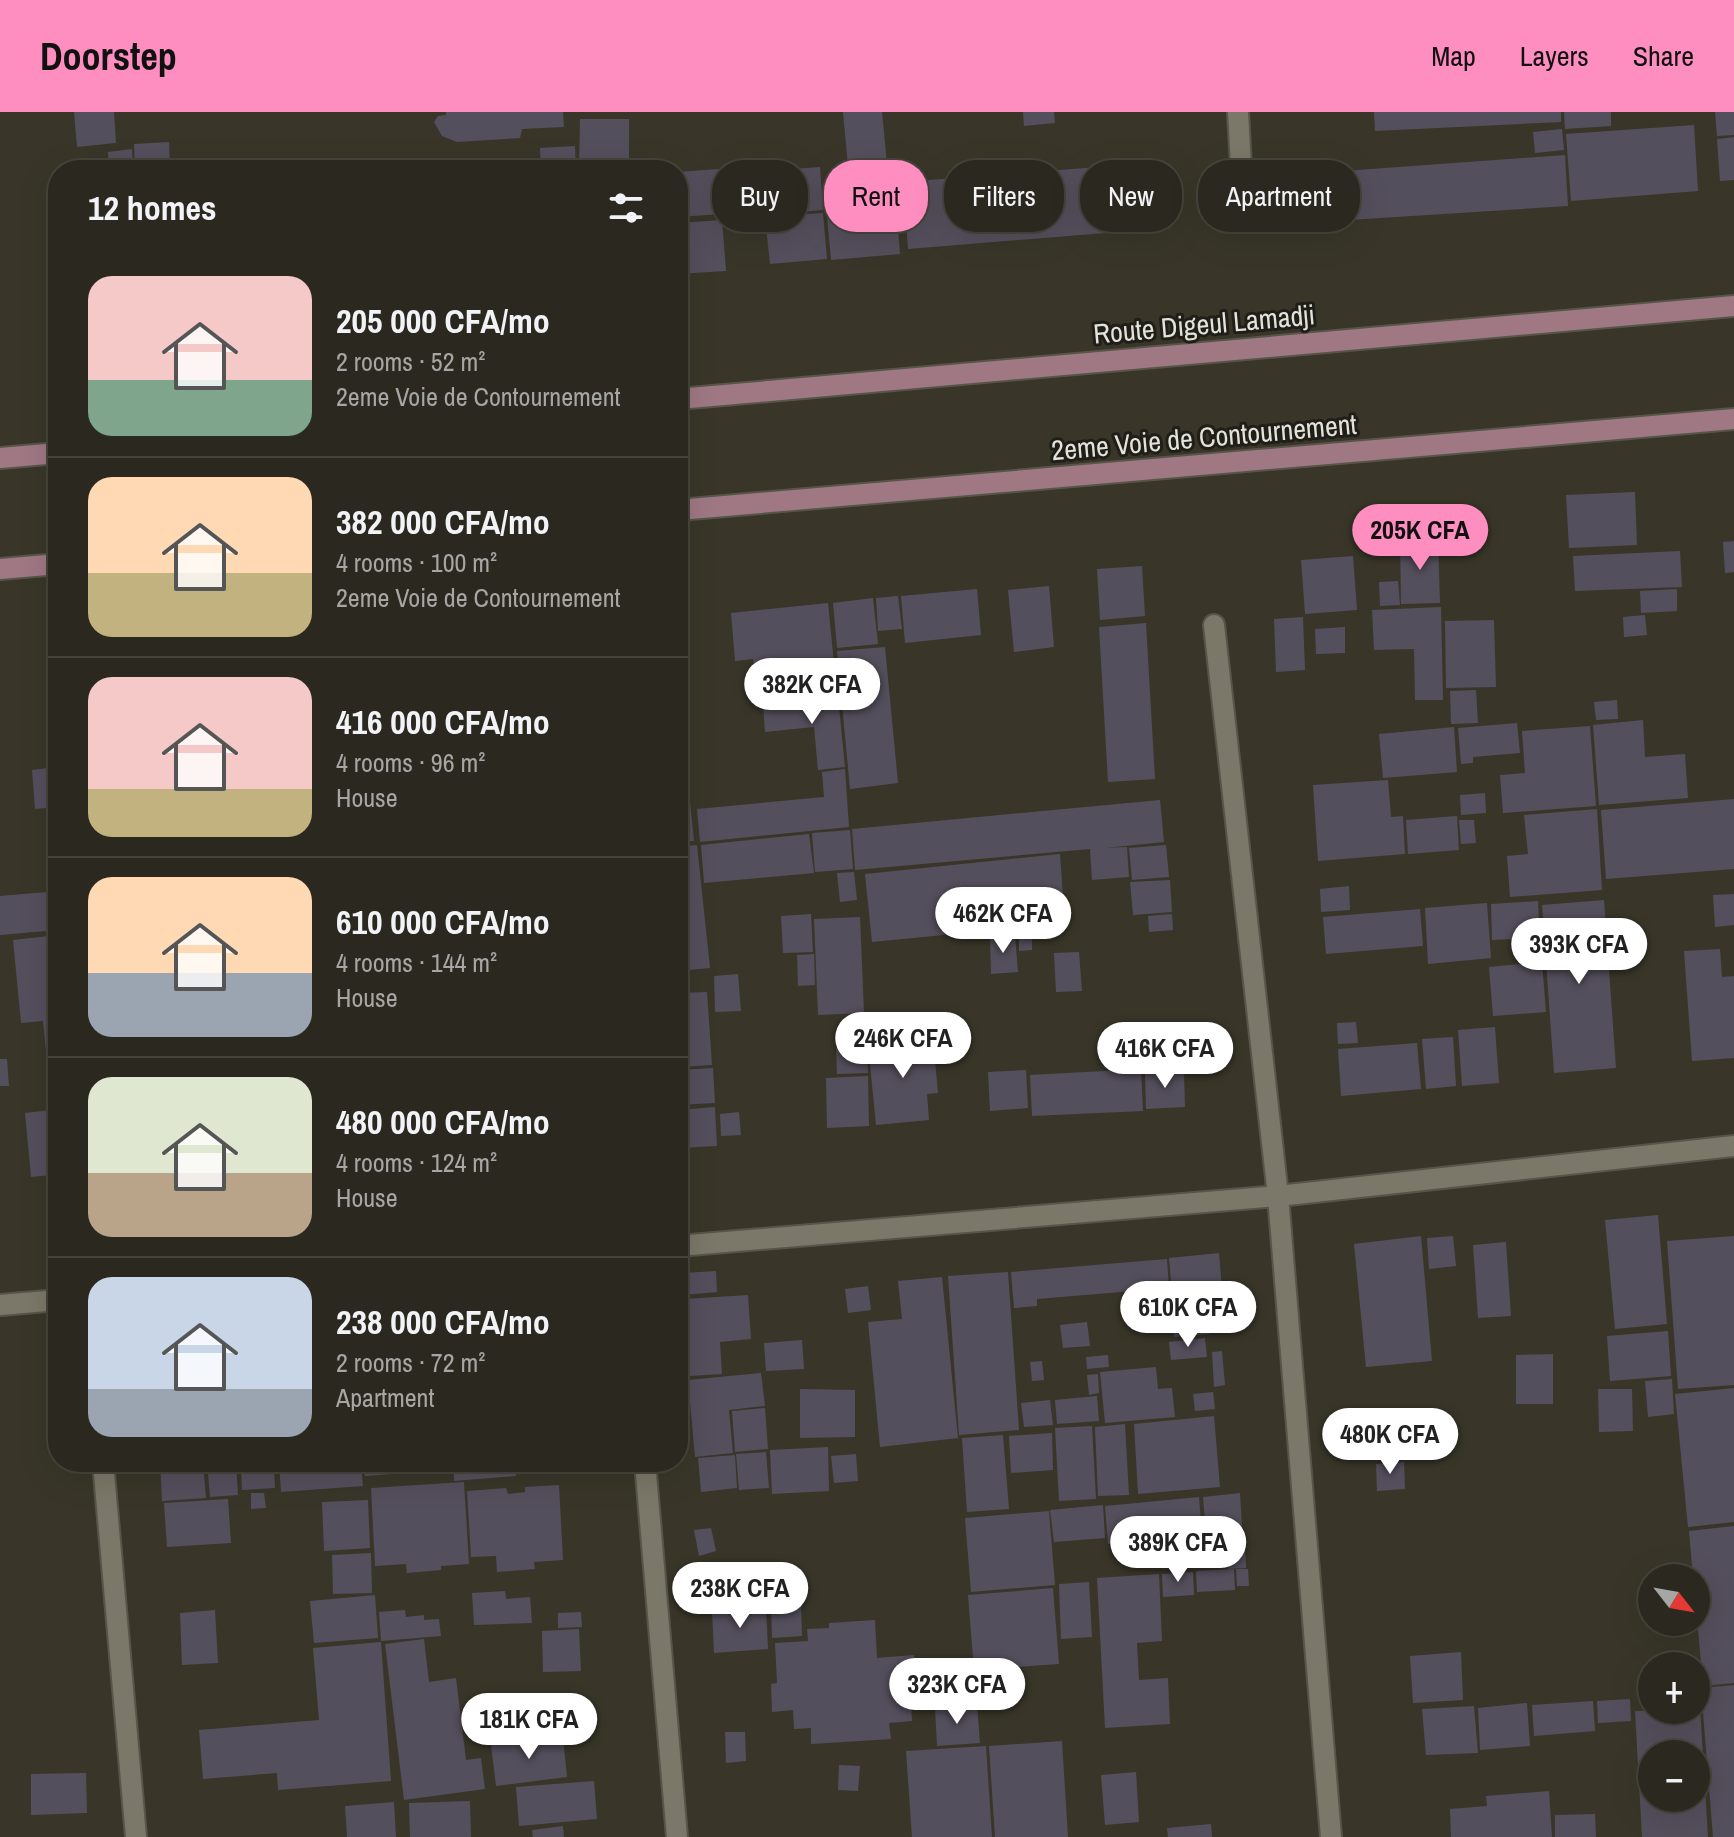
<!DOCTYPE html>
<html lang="en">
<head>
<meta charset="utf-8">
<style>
  :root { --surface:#2b281f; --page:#333028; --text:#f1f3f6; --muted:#a6a6a4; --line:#47443d; --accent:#fd8ebf }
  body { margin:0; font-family:"Archivo Narrow",sans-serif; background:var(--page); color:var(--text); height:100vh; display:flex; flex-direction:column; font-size:30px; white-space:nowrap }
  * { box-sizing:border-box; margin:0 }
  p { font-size:26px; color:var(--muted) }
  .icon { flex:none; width:44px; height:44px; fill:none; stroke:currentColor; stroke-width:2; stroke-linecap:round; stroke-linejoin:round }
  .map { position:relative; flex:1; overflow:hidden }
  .side { position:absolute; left:48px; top:48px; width:640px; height:1312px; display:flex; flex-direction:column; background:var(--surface); border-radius:32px; box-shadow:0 8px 32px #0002,0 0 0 2px var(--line) }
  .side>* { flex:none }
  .guide { position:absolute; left:712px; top:48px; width:760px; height:72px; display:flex; gap:16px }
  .needle { width:52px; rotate:121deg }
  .controls { position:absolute; left:1638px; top:1452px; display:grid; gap:16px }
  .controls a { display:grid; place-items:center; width:72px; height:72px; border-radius:50%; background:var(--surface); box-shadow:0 8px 32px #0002,0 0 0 2px var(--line); font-size:40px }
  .price { position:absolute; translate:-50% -68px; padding:0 18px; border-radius:28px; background:#fff; color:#222; font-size:26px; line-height:52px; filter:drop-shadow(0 2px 4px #0008) }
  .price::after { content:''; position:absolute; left:50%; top:48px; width:24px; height:18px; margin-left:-12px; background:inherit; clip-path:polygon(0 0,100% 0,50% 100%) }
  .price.on { background:var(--accent); color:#111 }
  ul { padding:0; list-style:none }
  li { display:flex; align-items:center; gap:24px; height:200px; padding:0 40px }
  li+li { border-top:2px solid var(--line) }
  li span { display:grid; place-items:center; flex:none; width:224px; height:160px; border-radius:24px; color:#555 }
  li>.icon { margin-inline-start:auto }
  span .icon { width:96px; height:96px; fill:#fffc; stroke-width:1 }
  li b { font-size:34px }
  h2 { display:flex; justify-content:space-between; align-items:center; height:96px; padding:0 40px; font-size:34px }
  .chip { padding:0 28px; border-radius:32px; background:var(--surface); box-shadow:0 8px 32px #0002,0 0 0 2px var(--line); font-size:28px; line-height:72px }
  .chip.on { background:var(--accent); color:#111 }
  header { display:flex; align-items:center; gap:48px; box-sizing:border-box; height:112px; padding:0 40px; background:var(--accent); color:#111 }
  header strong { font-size:38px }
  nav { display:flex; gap:44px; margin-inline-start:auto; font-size:28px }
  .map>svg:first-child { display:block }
  .building { fill:#544f5c; fill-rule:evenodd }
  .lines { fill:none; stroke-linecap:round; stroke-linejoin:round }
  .minor-casing { stroke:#575549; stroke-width:24 }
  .secondary-casing { stroke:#575549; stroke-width:24 }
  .minor { stroke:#7b7869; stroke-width:20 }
  .secondary { stroke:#9f7884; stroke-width:20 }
  .labels { text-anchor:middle; stroke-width:6; stroke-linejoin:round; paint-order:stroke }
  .street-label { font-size:28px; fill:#e4e3da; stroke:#1f1e18 }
</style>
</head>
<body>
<header>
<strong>Doorstep</strong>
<nav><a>Map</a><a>Layers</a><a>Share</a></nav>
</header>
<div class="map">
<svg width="1734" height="1725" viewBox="0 0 1734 1725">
  <rect width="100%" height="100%" fill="#393629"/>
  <g class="building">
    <polygon points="74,0 114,0 116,31 77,35"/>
    <polygon points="446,0 563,0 564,15 522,17 520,26 457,30 442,24 434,10 438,4 446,3"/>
    <polygon points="843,0 882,0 888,62 849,65"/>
    <polygon points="1023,0 1054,0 1055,11 1024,14"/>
    <polygon points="1374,0 1561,0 1561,10 1375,19"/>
    <polygon points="1564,0 1611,0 1611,14 1565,17"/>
    <polygon points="1715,0 1734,0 1734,23 1717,24"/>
    <polygon points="580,7 629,7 629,58 579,58"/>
    <polygon points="1694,13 1698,79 1571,89 1566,22"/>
    <polygon points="1562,17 1564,38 1535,41 1533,20"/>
    <polygon points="1734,25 1734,68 1720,69 1717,27"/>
    <polygon points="169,30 170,58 135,58 134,32"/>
    <polygon points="575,34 576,58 541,58 540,36"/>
    <polygon points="132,37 133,58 109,58 108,40"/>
    <polygon points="1565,43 1568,94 1333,109 1330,60"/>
    <polygon points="1151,51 1155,117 908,137 903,70"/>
    <polygon points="820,55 823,98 754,104 752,60"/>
    <polygon points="718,57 721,102 678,105 678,60"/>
    <polygon points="894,68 900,142 831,148 825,82 861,79 860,71"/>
    <polygon points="1307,71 1310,117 1292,118 1289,72"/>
    <polygon points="823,101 827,147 770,152 765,105"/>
    <polygon points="722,108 726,159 678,162 678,111"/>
    <polygon points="1635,380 1637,433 1569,436 1566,383"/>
    <polygon points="1438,428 1440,491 1401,492 1400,429"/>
    <polygon points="1734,429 1734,460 1725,461 1723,430"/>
    <polygon points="1680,439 1682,475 1575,479 1573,444"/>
    <polygon points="1353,444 1357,498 1305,502 1301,448"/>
    <polygon points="1142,454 1145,504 1100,508 1097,457"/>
    <polygon points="1398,469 1400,493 1380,494 1379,470"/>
    <polygon points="1049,474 1054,535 1014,540 1008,478"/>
    <polygon points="977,477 981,523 905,531 901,484"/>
    <polygon points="1677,477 1677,499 1641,501 1640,479"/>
    <polygon points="898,484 902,517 878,519 876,486"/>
    <polygon points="873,486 878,532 837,536 833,491"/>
    <polygon points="828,491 837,582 757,590 753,547 735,549 731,501"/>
    <polygon points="1441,495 1443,588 1415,588 1414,537 1374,538 1372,498"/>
    <polygon points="1645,503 1647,523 1624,525 1623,505"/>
    <polygon points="1303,505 1305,558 1276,560 1274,507"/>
    <polygon points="1494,508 1496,575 1446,576 1445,509"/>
    <polygon points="1146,511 1155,667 1108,670 1099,515"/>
    <polygon points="1345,515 1345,541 1316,542 1315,517"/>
    <polygon points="885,535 898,671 850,677 837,539"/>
    <polygon points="1476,578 1478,611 1451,612 1450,579"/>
    <polygon points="838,585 845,655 818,658 814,615 765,620 763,593"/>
    <polygon points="1617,588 1618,607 1596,608 1594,590"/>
    <polygon points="678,591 680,591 694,729 678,730"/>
    <polygon points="1643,608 1645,645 1685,642 1688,686 1599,693 1593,613"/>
    <polygon points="1517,611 1520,641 1473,645 1473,651 1461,652 1458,616"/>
    <polygon points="1590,614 1596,694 1503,701 1500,663 1525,661 1522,619"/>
    <polygon points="1454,615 1457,660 1383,666 1379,622"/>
    <polygon points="56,655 58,695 35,697 32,658"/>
    <polygon points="845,657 849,715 700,730 697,697 824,685 822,660"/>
    <polygon points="1388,668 1391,705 1403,704 1405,742 1318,749 1313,673"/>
    <polygon points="1485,681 1486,701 1461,703 1460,683"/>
    <polygon points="1734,687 1734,757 1606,767 1601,698"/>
    <polygon points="1160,688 1164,730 1105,736 1127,735 1129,765 1092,768 1090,737 855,758 852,717"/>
    <polygon points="1597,697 1602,778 1510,785 1507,744 1528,742 1524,703"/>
    <polygon points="1457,704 1459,738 1408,742 1406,708"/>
    <polygon points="1459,708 1474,708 1476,731 1461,732"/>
    <polygon points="850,718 853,757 815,760 812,721"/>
    <polygon points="809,722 814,761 704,771 701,733"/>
    <polygon points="697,733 710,856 678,859 678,735"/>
    <polygon points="1166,733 1169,765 1132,768 1129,736"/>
    <polygon points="1060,742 1065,811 872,830 865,762"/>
    <polygon points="854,760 857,788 840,790 837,761"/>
    <polygon points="1170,768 1172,800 1133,803 1130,770"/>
    <polygon points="1349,774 1350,798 1321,800 1320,777"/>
    <polygon points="58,779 58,818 0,823 0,784"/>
    <polygon points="1734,782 1734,813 1715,815 1713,783"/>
    <polygon points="1604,788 1616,956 1554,961 1542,793"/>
    <polygon points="1538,789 1540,826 1492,828 1491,792"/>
    <polygon points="1487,791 1491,846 1428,852 1425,796"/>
    <polygon points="1420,797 1423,834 1326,842 1323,805"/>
    <polygon points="811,802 813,840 783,841 781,804"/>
    <polygon points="1172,802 1173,818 1149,820 1148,804"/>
    <polygon points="860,805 864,901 818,903 814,807"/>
    <polygon points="1032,817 1032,838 1019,839 1019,818"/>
    <polygon points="58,823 58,1086 55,1087 52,1063 31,1065 25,1001 52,998 43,909 21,911 13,828"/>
    <polygon points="1015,824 1018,860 991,862 990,825"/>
    <polygon points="1720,837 1722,865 1734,864 1734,946 1692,949 1684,839"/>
    <polygon points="1079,840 1082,879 1056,880 1054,841"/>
    <polygon points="814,842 815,873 798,874 797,843"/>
    <polygon points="1542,850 1546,900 1493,904 1489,855"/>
    <polygon points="738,862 741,899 715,900 714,864"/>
    <polygon points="707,880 712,953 678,955 678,881"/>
    <polygon points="891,908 891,927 867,928 866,910"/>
    <polygon points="1356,910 1358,931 1338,932 1337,911"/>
    <polygon points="1495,915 1499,971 1462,974 1458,918"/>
    <polygon points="1453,925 1456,974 1426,977 1422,927"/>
    <polygon points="933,926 938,981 927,982 929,1008 876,1013 868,932"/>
    <polygon points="1417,931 1421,977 1341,984 1338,937"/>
    <polygon points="867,935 868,961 837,962 836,936"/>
    <polygon points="0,947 7,947 9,974 0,974"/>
    <polygon points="713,956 715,991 678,993 678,958"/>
    <polygon points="1141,957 1143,999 1032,1004 1030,963"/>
    <polygon points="1026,958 1028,996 990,999 988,960"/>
    <polygon points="1184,960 1185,995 1146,997 1145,962"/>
    <polygon points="868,964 869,1014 827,1016 826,966"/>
    <polygon points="715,995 717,1034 678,1036 678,998"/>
    <polygon points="739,1000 741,1023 721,1024 720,1002"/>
    <polygon points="1658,1103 1667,1212 1615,1217 1605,1108"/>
    <polygon points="1421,1124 1432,1249 1366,1255 1354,1132"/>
    <polygon points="1453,1124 1456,1154 1429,1157 1427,1126"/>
    <polygon points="1734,1124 1734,1273 1678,1277 1667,1129"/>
    <polygon points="1506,1130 1511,1204 1478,1206 1473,1133"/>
    <polygon points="1219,1141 1223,1189 1173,1194 1169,1146"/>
    <polygon points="1167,1147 1169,1176 1037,1187 1037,1194 1014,1196 1011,1160"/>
    <polygon points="716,1159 717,1180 684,1183 683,1161"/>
    <polygon points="1008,1160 1019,1318 959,1323 948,1164"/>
    <polygon points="942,1165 958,1326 880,1335 868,1210 902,1207 898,1169"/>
    <polygon points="868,1174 871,1198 848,1201 845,1177"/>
    <polygon points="748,1183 751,1227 720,1230 722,1262 690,1264 685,1187"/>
    <polygon points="1207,1194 1209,1222 1174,1225 1172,1197"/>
    <polygon points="1087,1210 1090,1234 1063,1236 1060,1213"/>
    <polygon points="1668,1219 1671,1264 1610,1269 1607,1224"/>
    <polygon points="1205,1226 1207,1245 1171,1248 1169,1230"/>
    <polygon points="802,1228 804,1257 766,1259 764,1231"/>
    <polygon points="1222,1239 1225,1273 1214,1275 1212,1240"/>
    <polygon points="1553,1242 1553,1292 1516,1292 1516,1243"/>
    <polygon points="1108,1243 1109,1255 1087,1257 1086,1245"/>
    <polygon points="1042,1249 1044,1268 1032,1269 1030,1250"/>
    <polygon points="1156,1255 1158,1277 1172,1276 1175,1305 1105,1311 1100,1260"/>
    <polygon points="761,1261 765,1294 729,1298 733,1341 695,1345 688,1268"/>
    <polygon points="1098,1262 1099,1281 1089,1283 1087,1263"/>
    <polygon points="1672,1267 1674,1302 1648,1305 1645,1269"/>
    <polygon points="1734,1276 1734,1410 1688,1415 1675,1282"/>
    <polygon points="800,1277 855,1278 855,1325 800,1326"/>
    <polygon points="1598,1277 1632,1277 1633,1319 1599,1320"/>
    <polygon points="1213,1280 1215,1297 1195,1299 1193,1282"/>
    <polygon points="1097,1284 1099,1309 1057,1312 1055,1288"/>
    <polygon points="1050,1288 1053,1313 1024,1315 1021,1291"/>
    <polygon points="765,1296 768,1337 735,1340 732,1299"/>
    <polygon points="1214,1304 1220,1375 1138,1382 1134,1312"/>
    <polygon points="1125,1312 1129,1383 1098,1384 1095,1315"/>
    <polygon points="1092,1314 1096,1387 1059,1389 1055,1316"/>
    <polygon points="1052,1321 1053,1358 1011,1361 1009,1324"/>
    <polygon points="1003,1323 1009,1397 967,1400 962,1326"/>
    <polygon points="828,1335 829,1379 772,1382 770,1338"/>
    <polygon points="766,1340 769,1376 739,1378 736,1342"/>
    <polygon points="856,1342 858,1369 834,1371 831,1344"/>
    <polygon points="735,1343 737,1376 701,1380 698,1346"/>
    <polygon points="160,1350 203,1350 206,1386 162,1389"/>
    <polygon points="207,1350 236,1350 238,1383 210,1385"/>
    <polygon points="279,1350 361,1350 363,1374 281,1380"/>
    <polygon points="364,1350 404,1350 405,1361 365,1364"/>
    <polygon points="453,1350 515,1350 516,1364 454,1369"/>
    <polygon points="1404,1350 1405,1377 1377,1379 1376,1352"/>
    <polygon points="274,1354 275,1376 242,1378 241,1357"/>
    <polygon points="464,1370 469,1452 441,1454 441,1458 407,1461 406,1452 375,1454 371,1376"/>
    <polygon points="559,1373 563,1448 534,1450 535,1457 497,1460 496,1444 471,1445 467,1379 506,1376 508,1382 525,1380 525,1375"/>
    <polygon points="251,1381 264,1381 266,1396 251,1397"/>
    <polygon points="1240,1381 1243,1431 1207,1434 1203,1385"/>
    <polygon points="1199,1385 1202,1423 1108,1432 1105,1394"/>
    <polygon points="228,1387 231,1431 167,1435 164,1391"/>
    <polygon points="368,1388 370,1436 324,1439 322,1390"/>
    <polygon points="1103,1393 1105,1426 1054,1430 1050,1398"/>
    <polygon points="1049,1399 1055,1473 971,1480 965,1406"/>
    <polygon points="1734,1414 1734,1571 1703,1574 1696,1494 1696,1466 1693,1466 1689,1419"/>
    <polygon points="711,1416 716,1439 699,1444 694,1418"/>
    <polygon points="1245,1433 1246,1456 1228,1457 1226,1435"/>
    <polygon points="371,1441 372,1481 333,1482 332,1443"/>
    <polygon points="1234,1457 1235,1478 1197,1480 1196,1459"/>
    <polygon points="1236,1457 1248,1457 1249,1474 1237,1474"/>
    <polygon points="1193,1460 1194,1483 1163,1485 1162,1462"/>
    <polygon points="1159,1462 1162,1529 1137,1531 1139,1568 1168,1566 1170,1612 1105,1616 1097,1466"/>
    <polygon points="1089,1470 1092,1525 1061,1527 1059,1472"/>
    <polygon points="1053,1476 1059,1552 974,1558 968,1483"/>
    <polygon points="505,1479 506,1487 530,1485 532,1511 474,1513 472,1481"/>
    <polygon points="375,1483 378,1526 314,1531 310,1489"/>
    <polygon points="801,1492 802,1524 772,1526 771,1493"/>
    <polygon points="766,1496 768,1537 714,1541 712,1499"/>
    <polygon points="215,1498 218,1551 182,1553 180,1501"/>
    <polygon points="405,1498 406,1505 424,1503 424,1508 439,1507 441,1524 381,1529 379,1500"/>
    <polygon points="581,1500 582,1515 558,1516 558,1501"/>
    <polygon points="875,1508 877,1546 914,1543 916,1571 910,1571 912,1609 889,1611 891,1627 811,1632 811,1616 794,1617 793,1598 772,1600 771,1572 777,1571 775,1531 808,1529 807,1517 829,1516 829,1511"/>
    <polygon points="579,1517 581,1559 543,1560 542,1519"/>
    <polygon points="424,1527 429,1570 456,1566 466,1648 481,1646 485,1677 404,1688 385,1532"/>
    <polygon points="381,1530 391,1669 278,1678 277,1661 203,1667 199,1618 319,1608 313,1536"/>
    <polygon points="1461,1540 1463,1588 1413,1591 1410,1544"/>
    <polygon points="1734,1573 1734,1725 1713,1725 1701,1576"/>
    <polygon points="1630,1587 1631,1609 1598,1611 1597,1589"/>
    <polygon points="1593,1589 1595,1619 1534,1624 1532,1593"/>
    <polygon points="1527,1591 1530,1634 1480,1638 1478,1596"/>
    <polygon points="977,1593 980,1631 937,1634 935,1596"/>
    <polygon points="1474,1594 1478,1641 1426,1643 1422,1597"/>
    <path d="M1696 1594H1700L1708 1725H1642L1635 1599 1696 1598ZM1652 1642H1696V1686H1652Z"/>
    <polygon points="725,1620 745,1620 746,1649 726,1651"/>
    <polygon points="563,1625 567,1665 496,1674 491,1633"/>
    <polygon points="1062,1629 1068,1725 995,1725 989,1634"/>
    <polygon points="986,1634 992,1725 912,1725 906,1639"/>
    <polygon points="839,1653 860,1654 858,1679 838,1678"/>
    <polygon points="1136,1660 1139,1710 1105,1713 1101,1663"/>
    <polygon points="86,1661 87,1701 31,1703 31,1662"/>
    <polygon points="594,1669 597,1707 519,1714 516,1675"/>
    <polygon points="1549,1679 1552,1725 1451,1725 1450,1697 1487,1694 1486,1684"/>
    <polygon points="470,1689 471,1725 410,1725 409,1691"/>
    <polygon points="394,1690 396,1725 347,1725 345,1694"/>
    <polygon points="1595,1702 1596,1725 1555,1725 1555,1703"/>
    <polygon points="1211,1712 1212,1725 1168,1725 1167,1716"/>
    <polygon points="563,1714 564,1725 533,1725 532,1718"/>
  </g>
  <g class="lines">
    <defs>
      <g id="minor">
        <polyline points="1238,0 1243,91"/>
        <polyline points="1214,513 1278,1084 1331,1725"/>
        <polyline points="678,1134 1278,1084 1734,1034"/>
        <polyline points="0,1193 58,1188"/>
        <polyline points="103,1350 136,1725"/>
        <polyline points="645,1350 677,1725"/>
      </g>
      <g id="secondary">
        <polyline points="678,287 1734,194"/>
        <polyline points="0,346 58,341"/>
        <polyline points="678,398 1734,307"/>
        <polyline points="0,457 58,452"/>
      </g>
    </defs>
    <use href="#minor" class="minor-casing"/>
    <use href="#secondary" class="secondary-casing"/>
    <use href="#minor" class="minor"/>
    <use href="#secondary" class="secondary"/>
  </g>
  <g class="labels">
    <g class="street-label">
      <text transform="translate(1204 212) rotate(-5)" y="10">Route Digeul Lamadji</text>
      <text transform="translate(1204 325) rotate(-5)" y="10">2eme Voie de Contournement</text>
    </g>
  </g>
</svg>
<div class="controls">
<a><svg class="needle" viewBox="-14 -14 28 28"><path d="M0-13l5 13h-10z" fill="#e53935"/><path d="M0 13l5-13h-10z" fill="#a6a6a4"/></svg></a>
<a>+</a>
<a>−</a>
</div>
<b class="price on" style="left:1420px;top:460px">205K CFA</b>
<b class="price" style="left:812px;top:614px">382K CFA</b>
<b class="price" style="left:1003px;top:843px">462K CFA</b>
<b class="price" style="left:1579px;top:874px">393K CFA</b>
<b class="price" style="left:903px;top:968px">246K CFA</b>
<b class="price" style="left:1165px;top:978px">416K CFA</b>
<b class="price" style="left:1188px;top:1237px">610K CFA</b>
<b class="price" style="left:1390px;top:1364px">480K CFA</b>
<b class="price" style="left:1178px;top:1472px">389K CFA</b>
<b class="price" style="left:740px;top:1518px">238K CFA</b>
<b class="price" style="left:957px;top:1614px">323K CFA</b>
<b class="price" style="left:529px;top:1649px">181K CFA</b>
<div class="guide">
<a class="chip">Buy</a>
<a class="chip on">Rent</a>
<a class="chip">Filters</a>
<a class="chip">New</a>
<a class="chip">Apartment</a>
</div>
<section class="side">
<h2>12 homes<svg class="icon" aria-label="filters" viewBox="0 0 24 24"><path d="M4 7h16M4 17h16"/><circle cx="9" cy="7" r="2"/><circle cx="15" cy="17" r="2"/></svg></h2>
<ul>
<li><span style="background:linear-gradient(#f6c9c9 65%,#7fa58c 0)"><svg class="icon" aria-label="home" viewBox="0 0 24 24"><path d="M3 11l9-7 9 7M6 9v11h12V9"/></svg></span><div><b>205 000 CFA/mo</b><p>2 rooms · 52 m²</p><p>2eme Voie de Contournement</p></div></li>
<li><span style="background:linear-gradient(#ffd9b3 60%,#c2b280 0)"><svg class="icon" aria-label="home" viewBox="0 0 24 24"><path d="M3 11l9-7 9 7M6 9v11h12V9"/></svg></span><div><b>382 000 CFA/mo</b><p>4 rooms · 100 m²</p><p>2eme Voie de Contournement</p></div></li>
<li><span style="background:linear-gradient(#f6c9c9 70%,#c2b280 0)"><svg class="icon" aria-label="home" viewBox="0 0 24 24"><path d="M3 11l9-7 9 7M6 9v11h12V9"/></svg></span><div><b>416 000 CFA/mo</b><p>4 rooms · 96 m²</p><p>House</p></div></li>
<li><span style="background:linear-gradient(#ffd9b3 60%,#9aa5b1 0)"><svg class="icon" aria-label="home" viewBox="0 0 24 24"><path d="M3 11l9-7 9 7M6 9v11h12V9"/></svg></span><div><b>610 000 CFA/mo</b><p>4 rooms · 144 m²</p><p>House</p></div></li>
<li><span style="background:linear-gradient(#dfe7d0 60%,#b9a48a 0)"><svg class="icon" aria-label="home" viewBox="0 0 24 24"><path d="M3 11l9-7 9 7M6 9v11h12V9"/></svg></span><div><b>480 000 CFA/mo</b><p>4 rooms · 124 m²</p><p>House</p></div></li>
<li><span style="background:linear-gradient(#c9d6e8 70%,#9aa5b1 0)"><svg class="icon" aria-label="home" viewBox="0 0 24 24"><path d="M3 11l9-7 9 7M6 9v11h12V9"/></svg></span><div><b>238 000 CFA/mo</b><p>2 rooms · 72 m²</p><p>Apartment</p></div></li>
</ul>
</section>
</div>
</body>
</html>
